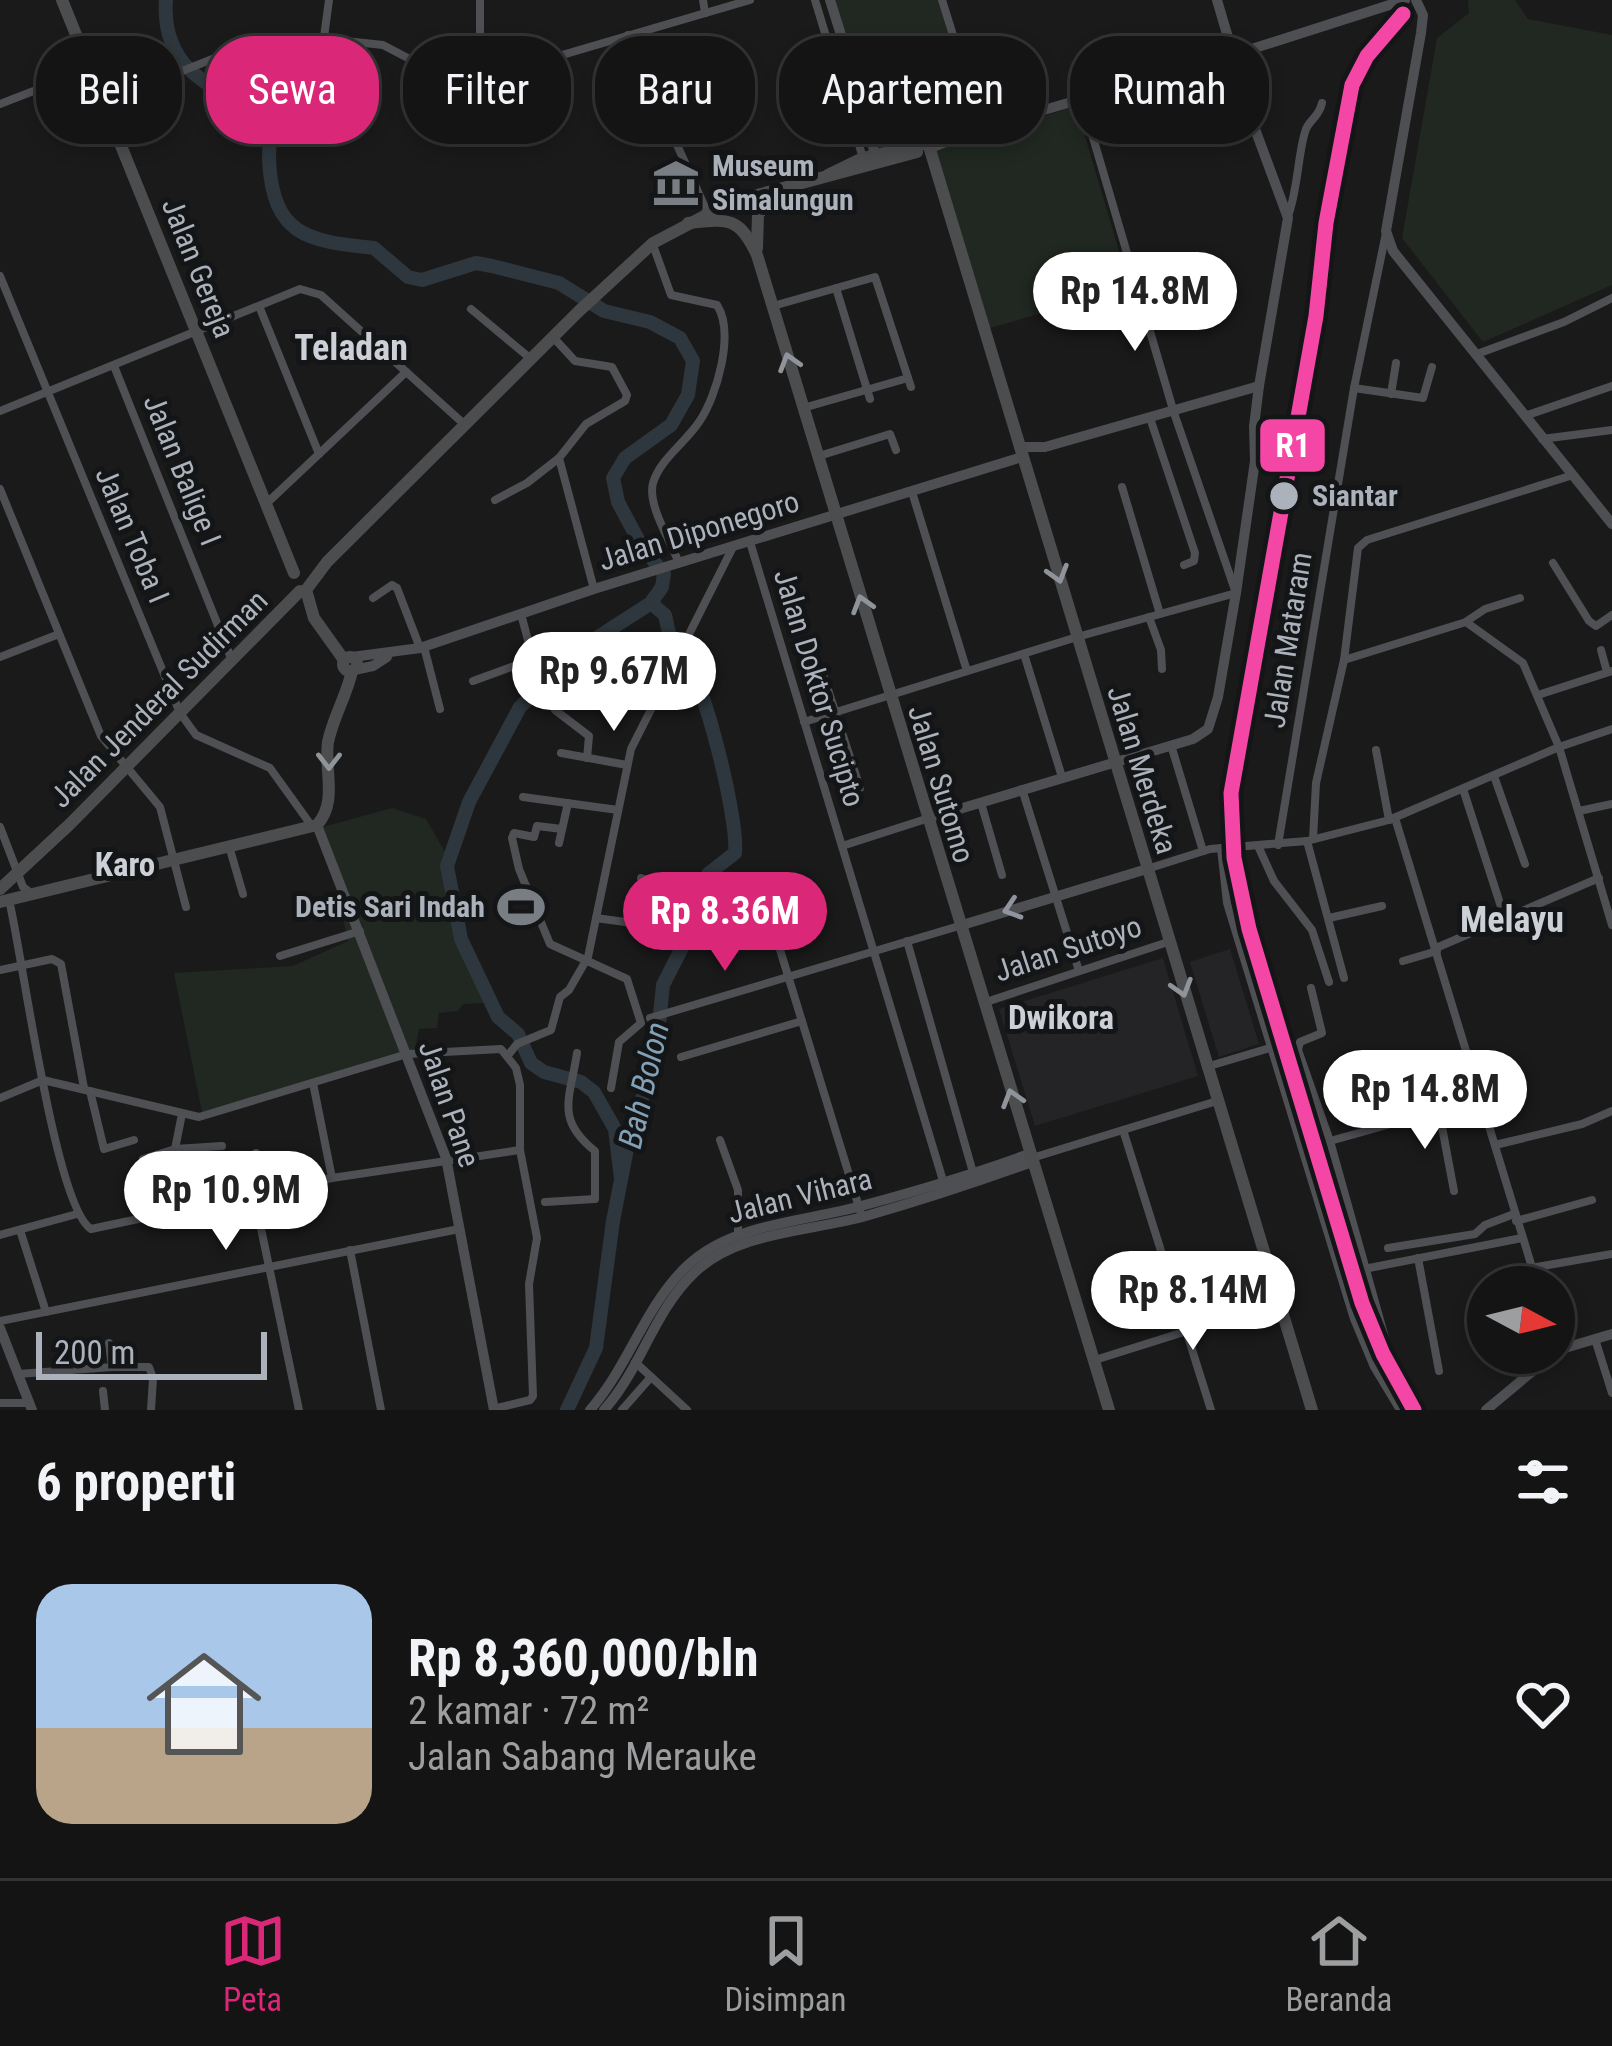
<!DOCTYPE html>
<html lang="id">
<head>
<meta charset="utf-8">
<style>
  :root { --surface:#141414; --page:#212122; --text:#f1f3f6; --muted:#9d9ea0; --line:#333334; --accent:#db2777 }
  body { margin:0; font-family:"Roboto Condensed",sans-serif; background:var(--page); color:var(--text); height:100vh; display:flex; flex-direction:column; font-size:45px; white-space:nowrap }
  * { box-sizing:border-box; margin:0 }
  p { font-size:39px; color:var(--muted) }
  .icon { flex:none; width:66px; height:66px; fill:none; stroke:currentColor; stroke-width:2; stroke-linecap:round; stroke-linejoin:round }
  .map { position:relative; height:1410px; overflow:hidden }
  .side { display:flex; flex-direction:column; background:var(--surface); flex:1 }
  .side>* { flex:none }
  .guide { position:absolute; left:36px; top:36px; width:1542px; height:108px; display:flex; gap:24px }
  .needle { width:78px; rotate:97deg }
  .buttons { position:absolute; left:1467px; top:1266px; display:grid; gap:24px }
  .buttons a { display:grid; place-items:center; width:108px; height:108px; border-radius:50%; background:var(--surface); box-shadow:0 6px 18px #0003,0 0 0 3px var(--line); font-size:60px }
  .scale { position:absolute; left:36px; bottom:30px; width:231px; box-sizing:border-box; padding-left:12px; border:6px solid #acb2bc; border-top:0; font-size:33px; line-height:42px; white-space:nowrap; color:#acb2bc; -webkit-text-stroke:9px #141517; paint-order:stroke }
  .price { position:absolute; translate:-50% -102px; padding:0 27px; border-radius:42px; background:#fff; color:#222; font-size:39px; line-height:78px; filter:drop-shadow(0 3px 6px #0008) }
  .price::after { content:''; position:absolute; left:50%; top:72px; width:36px; height:27px; margin-left:-18px; background:inherit; clip-path:polygon(0 0,100% 0,50% 100%) }
  .price.selected { background:var(--accent); color:#fff }
  ul { padding:0; list-style:none }
  li { display:flex; align-items:center; gap:36px; height:300px; padding:0 36px }
  li span { display:grid; place-items:center; flex:none; width:336px; height:240px; border-radius:36px; color:#555 }
  li>.icon { margin-inline-start:auto }
  span .icon { width:144px; height:144px; fill:#fffc; stroke-width:1 }
  li b { font-size:51px }
  h2 { display:flex; justify-content:space-between; align-items:center; height:144px; padding:0 36px; font-size:51px }
  .tag { padding:0 42px; border-radius:48px; background:var(--surface); box-shadow:0 6px 18px #0003,0 0 0 3px var(--line); font-size:42px; line-height:108px }
  .tag.selected { background:var(--accent); color:#fff }
  .dock { display:flex; justify-content:space-around; align-items:center; height:168px; border-top:3px solid var(--line); background:var(--surface); font-size:33px; color:var(--muted) }
  .dock a { display:grid; justify-items:center; gap:6px }
  .dock .selected { color:var(--accent) }
  .map>svg:first-child { display:block }
  .built { fill:#242427 }
  .green { fill:#202821 }
  .lines { fill:none; stroke-linecap:round; stroke-linejoin:round }
  .river { stroke:#2d373d; stroke-width:14 }
  .street { stroke:#4e5054; stroke-width:8 }
  .secondary { stroke:#4d4f52; stroke-width:10 }
  .primary { stroke:#4c4d4f; stroke-width:12 }
  .rail-1-casing { stroke:#141517; stroke-width:24 }
  .rail-1 { stroke:#f346a5; stroke-width:15 }
  .oneway { stroke:#8f949b }
  .oneway2 { stroke:#90949c }
  .stop-dot { fill:#acb2bc; stroke:#141517; stroke-width:4.5 }
  .labels { text-anchor:middle; stroke-width:10; stroke-linejoin:round; paint-order:stroke }
  .poi-label { font-size:30px; font-weight:bold; fill:#acb2bc; stroke:#141517; text-anchor:start }
  .street-label { font-size:30px; fill:#acb2bc; stroke:#141517 }
  .stop-label { font-size:30px; font-weight:bold; fill:#acb2bc; stroke:#141517; text-anchor:start }
  .neighbourhood-label { font-size:33px; font-weight:bold; fill:#cdd0d7; stroke:#141517 }
  .water-label { font-size:33px; font-style:italic; fill:#83a1b6; stroke:#141517 }
  .quarter-label { font-size:36px; font-weight:bold; fill:#cdd0d7; stroke:#141517 }
  .line-badge { stroke:#141517; stroke-width:4.5 }
  .badge-label { font-size:33px; text-anchor:middle; font-weight:bold; fill:#fff }
</style>
</head>
<body>
<div class="map">
<svg width="1612" height="1410" viewBox="0 0 1612 1410">
  <rect width="100%" height="100%" fill="#1a1a1b"/>
  <g class="built">
    <polygon points="1230,949 1259,1044 1219,1057 1190,962"/>
    <polygon points="1163,958 1198,1076 1035,1126 999,1009"/>
  </g>
  <g class="green">
    <polygon points="834,0 938,0 975,125 879,154"/>
    <polygon points="1468,0 1515,0 1528,19 1612,35 1612,285 1483,342 1402,238 1437,38 1469,13"/>
    <polygon points="1076,106 1130,288 990,328 934,151"/>
    <polygon points="392,808 426,819 445,852 444,888 456,936 487,1003 463,1004 458,1011 439,1013 437,1028 419,1029 415,1049 202,1112 174,973 293,966 348,941 323,827"/>
  </g>
  <g class="lines">
    <g class="river">
      <path d="M166 0C161 70 212 88 265 114 272 130 269 144 269 160 273 236 307 241 374 248L408 277 422 280 476 263 492 266 559 283 604 311 650 322 680 338 693 361 688 395 671 425 625 458 613 478 618 502 641 545 664 574 662 587 651 603 578 650 520 707 469 802 447 866 461 939 498 1017 518 1034 531 1063 544 1072 581 1082 594 1092 615 1129 621 1179"/>
      <polyline points="655,597 651,603 665,615 671,642"/>
      <path d="M567 1410 596 1348 613 1221 627 1149 656 1053 663 985 696 920 708 874 735 853C739 823 704 676 683 658"/>
    </g>
    <g class="street">
      <polyline points="703,0 705,13"/>
      <polyline points="815,0 863,158"/>
      <polyline points="942,0 982,128"/>
      <polyline points="628,35 707,212"/>
      <polyline points="324,37 329,0"/>
      <polyline points="90,66 126,80 127,91 121,96 113,93 110,86 118,78"/>
      <polyline points="480,73 480,0"/>
      <polyline points="129,88 147,85 225,54 308,37 383,45 423,66 438,69 504,72 750,0"/>
      <polyline points="0,104 90,69"/>
      <polyline points="112,120 121,96"/>
      <path d="M1288 216C1298 192 1299 141 1307 127 1313 117 1319 116 1322 103"/>
      <path d="M653 245 671 295 717 305C735 333 717 396 699 422 686 442 660 459 653 483 647 505 671 542 679 563"/>
      <polyline points="0,276 180,713 196,735 270,768 311,825"/>
      <polyline points="836,288 870,399"/>
      <polyline points="259,306 319,454"/>
      <polyline points="773,306 875,277 911,387"/>
      <polyline points="471,309 531,359"/>
      <polyline points="553,337 575,361 612,367 627,395 625,401 586,424 559,458 594,589"/>
      <polyline points="1477,354 1564,322 1612,298"/>
      <polyline points="114,366 231,658"/>
      <polyline points="1354,388 1423,398 1432,367"/>
      <polyline points="1391,394 1396,363"/>
      <polyline points="803,408 908,378"/>
      <polyline points="0,411 300,289 321,295 464,424"/>
      <polyline points="1525,416 1612,386"/>
      <polyline points="1150,418 1195,553 1194,561 1184,565"/>
      <polyline points="1542,439 1612,430"/>
      <polyline points="819,456 890,434 896,450"/>
      <polyline points="1122,487 1160,614"/>
      <polyline points="0,489 101,736 160,807 186,907"/>
      <polyline points="912,492 967,671"/>
      <polyline points="495,500 527,483 559,458"/>
      <polyline points="267,503 406,372"/>
      <polyline points="750,542 944,1184"/>
      <polyline points="1553,563 1589,621 1596,626 1612,615"/>
      <polyline points="373,598 392,585 397,588 420,648"/>
      <polyline points="521,614 533,659"/>
      <polyline points="1149,617 1161,650 1162,669"/>
      <polyline points="1467,621 1485,609 1520,598"/>
      <polyline points="424,647 440,709"/>
      <polyline points="1601,650 1607,672"/>
      <polyline points="1024,654 1062,777"/>
      <polyline points="0,657 59,634"/>
      <polyline points="1344,660 1466,622 1523,663 1559,747 1612,925"/>
      <polyline points="821,668 860,788"/>
      <polyline points="473,681 593,637"/>
      <polyline points="548,689 555,710 589,736 587,758"/>
      <polyline points="1538,695 1612,671"/>
      <polyline points="804,722 1077,637 1236,593 1174,413 1082,100"/>
      <polyline points="1171,745 1203,851"/>
      <polyline points="1376,750 1389,820"/>
      <polyline points="561,753 627,765"/>
      <polyline points="1494,776 1525,864"/>
      <polyline points="1022,789 1079,971"/>
      <polyline points="1463,789 1504,916"/>
      <polyline points="523,797 618,810"/>
      <polyline points="981,803 1002,875"/>
      <polyline points="1579,811 1612,804"/>
      <polyline points="1395,818 1538,1287"/>
      <polyline points="0,827 23,887 32,894"/>
      <polyline points="562,829 537,826 534,837 514,833 512,838 519,869 550,944 627,979 641,1023 619,1042 611,1088"/>
      <polyline points="1313,839 1316,783 1344,660 1358,548 1367,540 1573,475"/>
      <polyline points="1307,841 1344,978"/>
      <polyline points="559,843 568,803"/>
      <polyline points="1278,845 1354,388 1386,233"/>
      <polyline points="229,846 243,894"/>
      <polyline points="842,846 926,819"/>
      <polyline points="1221,848 1227,903 1354,1319 1374,1367 1400,1410"/>
      <polyline points="1259,848 1274,881 1312,930 1329,982"/>
      <polyline points="1147,869 1210,849 1307,841 1389,820 1559,747 1612,729"/>
      <path d="M9 900C22 952 55 1207 91 1229L332 1178 520 1150"/>
      <polyline points="596,918 647,925 663,884 641,878"/>
      <polyline points="1329,918 1382,906"/>
      <polyline points="747,933 766,926 774,930 862,1217"/>
      <polyline points="907,941 974,1176"/>
      <polyline points="1436,948 1599,878"/>
      <polyline points="280,956 360,931"/>
      <polyline points="1403,961 1437,951"/>
      <polyline points="0,970 52,959 61,964 84,1088"/>
      <polyline points="1311,988 1322,1033 1300,1042 1298,1050 1330,1141 1389,1352 1420,1410"/>
      <polyline points="983,1003 1168,942"/>
      <polyline points="650,1018 959,926"/>
      <polyline points="509,1054 517,1044 551,1030 560,997 569,990 588,957 631,749 732,549"/>
      <polyline points="681,1057 802,1021"/>
      <polyline points="1206,1067 1273,1047"/>
      <polyline points="313,1083 332,1178"/>
      <polyline points="90,1091 104,1149 134,1140"/>
      <polyline points="0,1098 43,1080 199,1117 407,1054 501,1049 516,1068 520,1085 520,1150 537,1238 529,1284 533,1396 530,1400 493,1409"/>
      <polyline points="1448,1107 1450,1119 1442,1127 1454,1191"/>
      <polyline points="1123,1130 1211,1410"/>
      <polyline points="720,1140 738,1190 738,1234"/>
      <polyline points="1330,1141 1480,1099"/>
      <polyline points="1495,1145 1582,1124 1612,1111"/>
      <polyline points="175,1149 222,1146"/>
      <polyline points="256,1153 261,1193"/>
      <polyline points="1032,1158 1217,1101"/>
      <polyline points="143,1159 175,1149 182,1114"/>
      <polyline points="254,1195 299,1410"/>
      <path d="M545 1202 595 1199V1151C555 1119 570 1099 577 1053"/>
      <polyline points="1516,1221 1592,1200"/>
      <polyline points="20,1230 46,1312"/>
      <polyline points="0,1235 77,1214"/>
      <polyline points="1388,1248 1475,1234 1485,1225 1514,1214"/>
      <polyline points="350,1250 381,1410"/>
      <polyline points="1418,1258 1439,1371"/>
      <polyline points="1531,1268 1612,1254"/>
      <polyline points="1364,1269 1522,1238"/>
      <polyline points="0,1321 459,1229"/>
      <polyline points="1595,1339 1612,1393"/>
      <polyline points="1095,1360 1279,1302"/>
      <polyline points="635,1362 687,1410"/>
      <polyline points="112,1367 149,1367 153,1378 151,1410"/>
      <polyline points="18,1374 112,1367 109,1343"/>
      <polyline points="103,1391 105,1410"/>
      <polyline points="0,1403 30,1403"/>
      <polyline points="622,1410 651,1377"/>
    </g>
    <g class="secondary">
      <polyline points="830,0 872,133 874,155"/>
      <polyline points="1416,0 1423,15 1421,33 1386,231 1393,251 1612,524"/>
      <polyline points="930,148 982,128 1233,55 1405,0"/>
      <polyline points="1019,447 1045,447 1259,386"/>
      <polyline points="352,657 420,648 594,589 1022,457"/>
      <polyline points="354,670 373,666 387,657"/>
      <polyline points="926,819 1193,739 1208,729 1218,697 1236,593 1255,461 1254,426 1259,386 1288,218 1255,129 1217,0"/>
      <polyline points="317,825 446,1158 494,1410"/>
      <polyline points="959,926 1147,869"/>
      <polyline points="0,1328 32,1410"/>
      <path d="M590 1410C629 1366 645 1305 688 1265 733 1223 804 1222 861 1206 917 1191 974 1174 1029 1154"/>
      <path d="M604 1410C641 1369 654 1311 694 1273 738 1231 809 1232 866 1216 922 1200 977 1182 1032 1162"/>
      <polyline points="1486,1410 1558,1350 1612,1334"/>
    </g>
    <g class="primary">
      <polyline points="62,0 294,573"/>
      <polyline points="828,175 863,158 928,143 1312,1410"/>
      <path d="M688 223C728 219 739 216 757 255L1109 1410"/>
      <polyline points="757,248 758,214 782,190"/>
      <polyline points="306,590 327,562 578,312 653,243 731,202 917,152"/>
      <polyline points="306,590 314,618 344,660"/>
      <circle cx="350" cy="664" r="7"/>
      <polyline points="0,889 70,824 300,591"/>
      <path d="M0 902 317 825C338 802 324 770 328 742 333 717 347 695 352 671"/>
    </g>
    <defs>
      <polyline id="rail-1" points="1403,14 1367,56 1352,85 1326,223 1316,316 1231,793 1234,858 1249,929 1362,1303 1383,1354 1414,1410"/>
    </defs>
    <use href="#rail-1" class="rail-1-casing"/>
    <use href="#rail-1" class="rail-1"/>
  </g>
  <defs><path id="oneway-chevron" d="M-2-3.5L2.5 0L-2 3.5" fill="none" stroke-width="1.6" stroke-linecap="round" stroke-linejoin="round" transform="scale(3)"/></defs>
  <g class="oneway">
    <use href="#oneway-chevron" transform="translate(789 362) rotate(-107)"/>
    <use href="#oneway-chevron" transform="translate(1058 574) rotate(73)"/>
    <use href="#oneway-chevron" transform="translate(862 604) rotate(-107)"/>
    <use href="#oneway-chevron" transform="translate(329 761) rotate(90)"/>
    <use href="#oneway-chevron" transform="translate(1182 988) rotate(73)"/>
    <use href="#oneway-chevron" transform="translate(1012 1098) rotate(-107)"/>
  </g>
  <use class="oneway2" href="#oneway-chevron" transform="translate(1012 909) rotate(162)"/>
  <defs>
    <symbol id="museum-bare" viewBox="-9 -9 18 18"><path d="M0-6L6-3V-2H-6V-3ZM-5-1h2V3h-2ZM-1-1h2V3h-2ZM3-1h2V3H3ZM-6 4H6V6H-6Z" fill="#797d84" stroke="#141517" stroke-width="2.5" paint-order="stroke"/></symbol>
    <symbol id="stadium-bare" viewBox="-9 -9 18 18"><path d="M0-5a6.5 5 0 1 0 0 10a6.5 5 0 1 0 0-10ZM-3.5-1.8h7v3.6h-7Z" fill="#797d84" stroke="#141517" stroke-width="2.5" paint-order="stroke"/></symbol>
  </defs>
  <g fill-rule="evenodd">
    <use href="#museum-bare" x="643" y="150" width="66" height="66"/>
    <use href="#stadium-bare" x="488" y="874" width="66" height="66"/>
  </g>
  <circle class="stop-dot" cx="1284" cy="496" r="16"/>
  <g class="labels">
    <g class="poi-label">
      <text x="712" y="176">Museum<tspan x="712" dy="34">Simalungun</tspan></text>
      <text x="485" y="917" text-anchor="end">Detis Sari Indah</text>
    </g>
    <g class="street-label">
      <text transform="translate(198 268) rotate(68)" y="10">Jalan Gereja</text>
      <text transform="translate(182 470) rotate(68)" y="10">Jalan Balige I</text>
      <text transform="translate(699 531) rotate(-17)" y="10">Jalan Diponegoro</text>
      <text transform="translate(132 535) rotate(67)" y="10">Jalan Toba I</text>
      <text transform="translate(1288 640) rotate(-81)" y="10">Jalan Mataram</text>
      <text transform="translate(819 688) rotate(73)" y="10">Jalan Doktor Sucipto</text>
      <text transform="translate(159 699) rotate(-45)" y="10">Jalan Jenderal Sudirman</text>
      <text transform="translate(1142 770) rotate(73)" y="10">Jalan Merdeka</text>
      <text transform="translate(941 784) rotate(73)" y="10">Jalan Sutomo</text>
      <text transform="translate(1068 949) rotate(-18)" y="10">Jalan Sutoyo</text>
      <text transform="translate(449 1104) rotate(71)" y="10">Jalan Pane</text>
      <text transform="translate(800 1196) rotate(-14)" y="10">Jalan Vihara</text>
    </g>
    <g class="stop-label">
      <text x="1312" y="506">Siantar</text>
    </g>
    <g class="neighbourhood-label">
      <text x="125" y="876">Karo</text>
      <text x="1061" y="1029">Dwikora</text>
    </g>
    <g class="water-label">
      <text transform="translate(643 1085) rotate(-77)" y="12">Bah Bolon</text>
    </g>
    <g class="quarter-label">
      <text x="351" y="360">Teladan</text>
      <text x="1512" y="932">Melayu</text>
    </g>
  </g>
  <rect class="line-badge" x="1258" y="417" width="69" height="57" rx="12" fill="#f346a5"/>
  <g class="badge-label">
    <text x="1293" y="457">R1</text>
  </g>
</svg>
<div class="buttons">
<a><svg class="needle" viewBox="-14 -14 28 28"><path d="M0-13l5 13h-10z" fill="#e53935"/><path d="M0 13l5-13h-10z" fill="#9d9ea0"/></svg></a>
</div>
<div class="scale">200 m</div>
<b class="price" style="left:1135px;top:354px">Rp 14.8M</b>
<b class="price" style="left:614px;top:734px">Rp 9.67M</b>
<b class="price selected" style="left:725px;top:974px">Rp 8.36M</b>
<b class="price" style="left:1425px;top:1152px">Rp 14.8M</b>
<b class="price" style="left:226px;top:1253px">Rp 10.9M</b>
<b class="price" style="left:1193px;top:1353px">Rp 8.14M</b>
<div class="guide">
<a class="tag">Beli</a>
<a class="tag selected">Sewa</a>
<a class="tag">Filter</a>
<a class="tag">Baru</a>
<a class="tag">Apartemen</a>
<a class="tag">Rumah</a>
</div>
</div>
<section class="side">
<h2>6 properti<svg class="icon" aria-label="filters" viewBox="0 0 24 24"><path d="M4 7h16M4 17h16"/><circle cx="9" cy="7" r="2"/><circle cx="15" cy="17" r="2"/></svg></h2>
<ul>
<li><span style="background:linear-gradient(#a9c7e8 60%,#b9a48a 0)"><svg class="icon" aria-label="home" viewBox="0 0 24 24"><path d="M3 11l9-7 9 7M6 9v11h12V9"/></svg></span><div><b>Rp 8,360,000/bln</b><p>2 kamar · 72 m²</p><p>Jalan Sabang Merauke</p></div><svg class="icon" aria-label="heart" viewBox="0 0 24 24"><path d="M12 20l-8-8c-3-5 5-10 8-4 3-6 11-1 8 4z"/></svg></li>
</ul>
</section>
<nav class="dock">
<a class="selected"><svg class="icon" aria-label="map" viewBox="0 0 24 24"><path d="M3 6l6-2 6 2 6-2v14l-6 2-6-2-6 2zM9 4v14M15 6v14"/></svg>Peta</a>
<a><svg class="icon" aria-label="saved" viewBox="0 0 24 24"><path d="M7 4h10v16l-5-4-5 4z"/></svg>Disimpan</a>
<a><svg class="icon" aria-label="home" viewBox="0 0 24 24"><path d="M3 11l9-7 9 7M6 9v11h12V9"/></svg>Beranda</a>
</nav>
</body>
</html>
